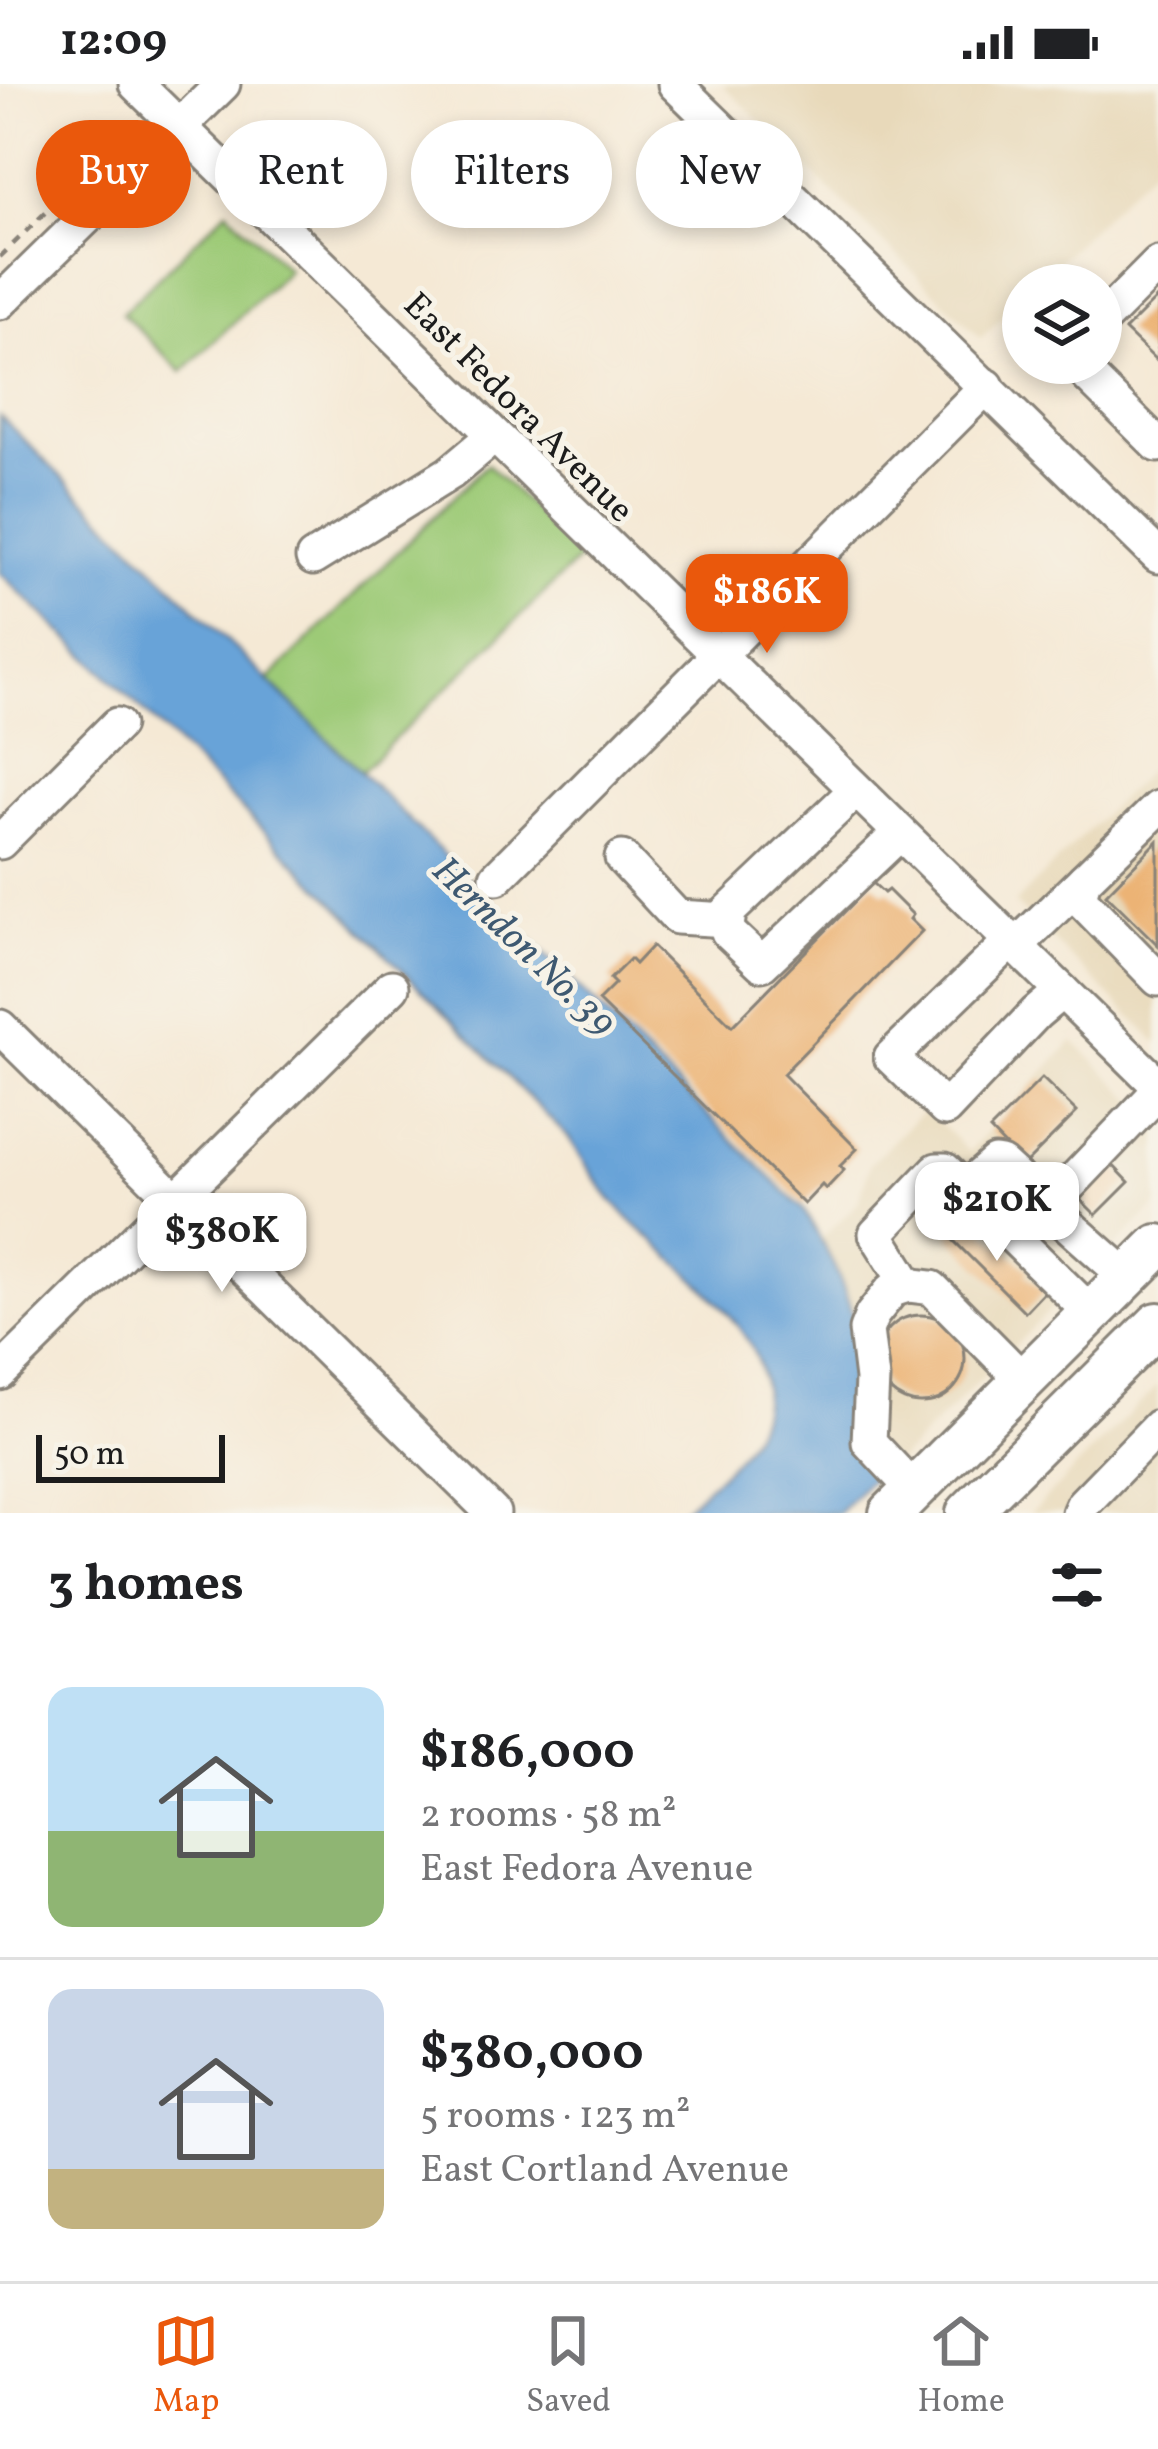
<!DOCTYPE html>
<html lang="en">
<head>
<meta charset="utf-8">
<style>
  :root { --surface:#fff; --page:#f2f2f2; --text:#202124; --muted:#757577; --line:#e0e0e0; --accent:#ea580c }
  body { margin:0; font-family:Vollkorn,serif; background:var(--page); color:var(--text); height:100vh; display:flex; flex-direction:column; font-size:45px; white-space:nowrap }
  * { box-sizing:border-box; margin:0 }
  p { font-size:39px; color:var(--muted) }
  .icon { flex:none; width:66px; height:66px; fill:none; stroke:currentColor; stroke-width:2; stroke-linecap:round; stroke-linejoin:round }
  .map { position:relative; height:1429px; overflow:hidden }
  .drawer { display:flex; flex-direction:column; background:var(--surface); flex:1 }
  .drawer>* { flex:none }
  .hud { position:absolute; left:36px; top:36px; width:1086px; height:108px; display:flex; gap:24px }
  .fabs { position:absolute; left:1002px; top:180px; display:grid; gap:24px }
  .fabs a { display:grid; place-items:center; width:120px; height:120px; border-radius:50%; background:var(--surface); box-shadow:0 6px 18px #0003; font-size:60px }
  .scale { position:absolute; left:36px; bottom:30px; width:189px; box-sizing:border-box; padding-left:12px; border:6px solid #1c1c1c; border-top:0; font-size:33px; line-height:42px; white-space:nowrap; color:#1c1c1c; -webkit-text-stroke:9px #f7f3e8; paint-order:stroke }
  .price { position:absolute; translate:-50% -102px; padding:0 27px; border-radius:24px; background:#fff; color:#222; font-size:39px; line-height:78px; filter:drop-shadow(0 3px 6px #0008) }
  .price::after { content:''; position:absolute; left:50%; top:72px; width:36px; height:27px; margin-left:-18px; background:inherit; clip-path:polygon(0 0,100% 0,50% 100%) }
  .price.selected { background:var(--accent); color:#fff }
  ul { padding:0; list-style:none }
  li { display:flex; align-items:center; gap:36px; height:300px; padding:0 48px }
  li+li { border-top:3px solid var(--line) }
  li span { display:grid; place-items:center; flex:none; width:336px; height:240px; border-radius:24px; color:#555 }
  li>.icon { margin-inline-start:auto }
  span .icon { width:144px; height:144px; fill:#fffc; stroke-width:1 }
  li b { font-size:51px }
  h2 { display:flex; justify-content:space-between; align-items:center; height:144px; padding:0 48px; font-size:51px }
  .chip { padding:0 42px; border-radius:54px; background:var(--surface); box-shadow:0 6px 18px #0003; font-size:42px; line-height:108px }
  .chip.selected { background:var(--accent); color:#fff }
  .status { display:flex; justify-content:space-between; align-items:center; height:84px; padding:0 60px; background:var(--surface); direction:ltr }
  .status svg { height:33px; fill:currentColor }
  .tabs { display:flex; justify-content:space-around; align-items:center; height:168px; border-top:3px solid var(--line); background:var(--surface); font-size:33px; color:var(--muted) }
  .tabs a { display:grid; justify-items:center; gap:6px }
  .tabs .selected { color:var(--accent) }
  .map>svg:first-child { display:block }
  .built { fill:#e8d9ba }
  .green { fill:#9dca77; stroke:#5c734a; stroke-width:3 }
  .water { fill:#67a3d8; stroke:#42607a; stroke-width:3 }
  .building { fill:#ecb375 }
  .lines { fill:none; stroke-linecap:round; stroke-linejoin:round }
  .minor-casing { stroke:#888278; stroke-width:39 }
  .major-casing { stroke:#888278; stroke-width:48 }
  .path { stroke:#888278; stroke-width:4.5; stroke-dasharray:9 9; stroke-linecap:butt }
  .minor { stroke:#fff; stroke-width:33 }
  .major { stroke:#fff; stroke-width:42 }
  .labels { text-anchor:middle; stroke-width:10; stroke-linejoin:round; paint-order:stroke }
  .street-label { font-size:36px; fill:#1c1c1c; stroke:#f7f3e8 }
  .water-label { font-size:39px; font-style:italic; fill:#3e5971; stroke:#f7f3e8 }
</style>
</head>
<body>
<div class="status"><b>12:09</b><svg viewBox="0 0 49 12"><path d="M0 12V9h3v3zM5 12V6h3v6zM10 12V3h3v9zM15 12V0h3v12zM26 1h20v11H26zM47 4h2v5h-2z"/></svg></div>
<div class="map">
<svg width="1158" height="1429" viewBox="0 0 1158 1429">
  <rect width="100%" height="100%" fill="#f7f3e8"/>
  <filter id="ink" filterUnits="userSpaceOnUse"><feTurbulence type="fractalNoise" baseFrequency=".00833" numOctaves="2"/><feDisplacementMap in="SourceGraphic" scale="24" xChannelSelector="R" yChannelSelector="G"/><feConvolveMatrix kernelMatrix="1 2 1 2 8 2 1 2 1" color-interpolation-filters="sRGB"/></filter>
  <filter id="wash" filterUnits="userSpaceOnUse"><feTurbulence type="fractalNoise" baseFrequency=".004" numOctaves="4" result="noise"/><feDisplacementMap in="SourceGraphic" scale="48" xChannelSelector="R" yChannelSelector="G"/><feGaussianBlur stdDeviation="2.7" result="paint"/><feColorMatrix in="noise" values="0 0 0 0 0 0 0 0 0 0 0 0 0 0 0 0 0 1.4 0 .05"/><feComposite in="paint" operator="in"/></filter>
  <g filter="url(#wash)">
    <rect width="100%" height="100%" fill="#f5e9d5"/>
    <g class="built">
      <polygon points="722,0 1158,0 1158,78 1035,201 1023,201 1023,212 981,254"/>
      <polygon points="1158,677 1158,959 1015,819"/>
      <polygon points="1073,957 1158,1040 1158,1120 882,1393 851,1363 863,1324 834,1184 822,1154 858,1119 870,1080 925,1025 969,1068"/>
      <polygon points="1158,1301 1158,1429 1031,1429"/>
    </g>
    <g class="green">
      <polygon points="227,126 288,186 182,288 122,229"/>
      <polygon points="487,380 581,473 361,688 268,596"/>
    </g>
    <path class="water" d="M0 332 803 1125C849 1199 878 1276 852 1363L878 1388 838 1429H679C704 1404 738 1379 754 1348 801 1258 668 1179 617 1122 598 1102 584 1076 569 1054L149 632 0 489Z"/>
    <g id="blocks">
      <g class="building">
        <polygon points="1158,213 1158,278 1125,246"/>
        <polygon points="1158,757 1158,861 1106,810"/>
        <polygon points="873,799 884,809 888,806 913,831 910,835 922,847 783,990 857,1065 840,1082 844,1086 826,1105 822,1101 804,1120 598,917 615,900 610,895 630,875 635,880 652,862 732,942"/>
        <polygon points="1042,994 1077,1028 1024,1081 990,1046"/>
        <polygon points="1108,1076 1129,1098 1096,1131 1075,1110"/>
        <polygon points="968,1133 1029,1186 1025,1190 1044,1208 1025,1228 949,1152"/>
        <circle cx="921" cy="1275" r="44"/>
      </g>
    </g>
  </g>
  <g filter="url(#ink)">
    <use href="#blocks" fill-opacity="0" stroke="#888278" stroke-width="3"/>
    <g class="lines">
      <defs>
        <g id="minor">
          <polyline points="136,0 1158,1001"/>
          <polyline points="675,0 1158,472"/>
          <polyline points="0,218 223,0"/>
          <polyline points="1101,237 1158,180"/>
          <polyline points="1075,279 1158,361"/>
          <polyline points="313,474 450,389 494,352"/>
          <polyline points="856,706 727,829 728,848 762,880 900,749"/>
          <polyline points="1158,724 1084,796 1080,809 1082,817 1158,895"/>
          <polyline points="0,758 117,641"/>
          <polyline points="622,774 677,833 728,836"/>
          <polyline points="497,793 987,302"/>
          <polyline points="1011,857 891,973 945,1025 1036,929 1062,907"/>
          <polyline points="1016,862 1084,796"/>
          <polyline points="0,943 493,1429"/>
          <polyline points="964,1106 995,1079 1001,1080 1048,1123"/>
          <polyline points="1127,1193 1048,1123 1158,1008"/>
          <polyline points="908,1201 876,1150 937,1086 945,1086 1091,1229"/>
          <polyline points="0,1289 392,903"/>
          <polyline points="914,1406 869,1358 872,1295 866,1246 872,1231 892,1206 908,1201 932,1204 1024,1297"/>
          <polyline points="1079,1429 1083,1420 1158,1343"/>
        </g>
        <g id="major">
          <polyline points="891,1429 1158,1162"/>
          <polyline points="968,1429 1158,1240"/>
        </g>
      </defs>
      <use href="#minor" class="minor-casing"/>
      <use href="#major" class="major-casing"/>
      <polyline class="path" points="0,173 135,40"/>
      <use href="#minor" class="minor"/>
      <use href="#major" class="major"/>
    </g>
  </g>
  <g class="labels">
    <g class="street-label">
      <text transform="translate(520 322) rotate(45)" y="13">East Fedora Avenue</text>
    </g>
    <g class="water-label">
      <text transform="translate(526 861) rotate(44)" y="14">Herndon No. 39</text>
    </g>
  </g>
</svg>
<div class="fabs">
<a><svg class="icon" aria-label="layers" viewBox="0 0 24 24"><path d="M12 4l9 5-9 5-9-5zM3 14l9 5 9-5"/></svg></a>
</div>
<div class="scale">50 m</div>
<b class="price selected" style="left:767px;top:572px">$186K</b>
<b class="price" style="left:997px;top:1180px">$210K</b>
<b class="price" style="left:222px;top:1211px">$380K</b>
<div class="hud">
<a class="chip selected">Buy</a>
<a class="chip">Rent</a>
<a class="chip">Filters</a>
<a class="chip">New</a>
</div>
</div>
<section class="drawer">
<h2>3 homes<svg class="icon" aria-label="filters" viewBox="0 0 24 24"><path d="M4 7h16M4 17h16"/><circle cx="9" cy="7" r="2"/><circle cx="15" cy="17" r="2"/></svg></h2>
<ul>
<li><span style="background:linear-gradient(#bfe0f5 60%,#8fb573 0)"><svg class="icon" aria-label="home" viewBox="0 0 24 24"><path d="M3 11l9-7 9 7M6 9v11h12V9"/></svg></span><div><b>$186,000</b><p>2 rooms · 58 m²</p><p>East Fedora Avenue</p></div></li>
<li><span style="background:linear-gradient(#c9d6e8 75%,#c2b280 0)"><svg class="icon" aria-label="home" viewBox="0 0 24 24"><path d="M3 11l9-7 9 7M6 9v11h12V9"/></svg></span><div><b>$380,000</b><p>5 rooms · 123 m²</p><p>East Cortland Avenue</p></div></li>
</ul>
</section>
<nav class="tabs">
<a class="selected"><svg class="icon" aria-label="map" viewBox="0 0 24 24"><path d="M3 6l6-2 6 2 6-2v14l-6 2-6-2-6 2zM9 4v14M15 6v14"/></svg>Map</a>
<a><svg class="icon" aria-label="saved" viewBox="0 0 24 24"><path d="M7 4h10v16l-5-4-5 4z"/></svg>Saved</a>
<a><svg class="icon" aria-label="home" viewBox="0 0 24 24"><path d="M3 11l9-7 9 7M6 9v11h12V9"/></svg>Home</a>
</nav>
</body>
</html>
